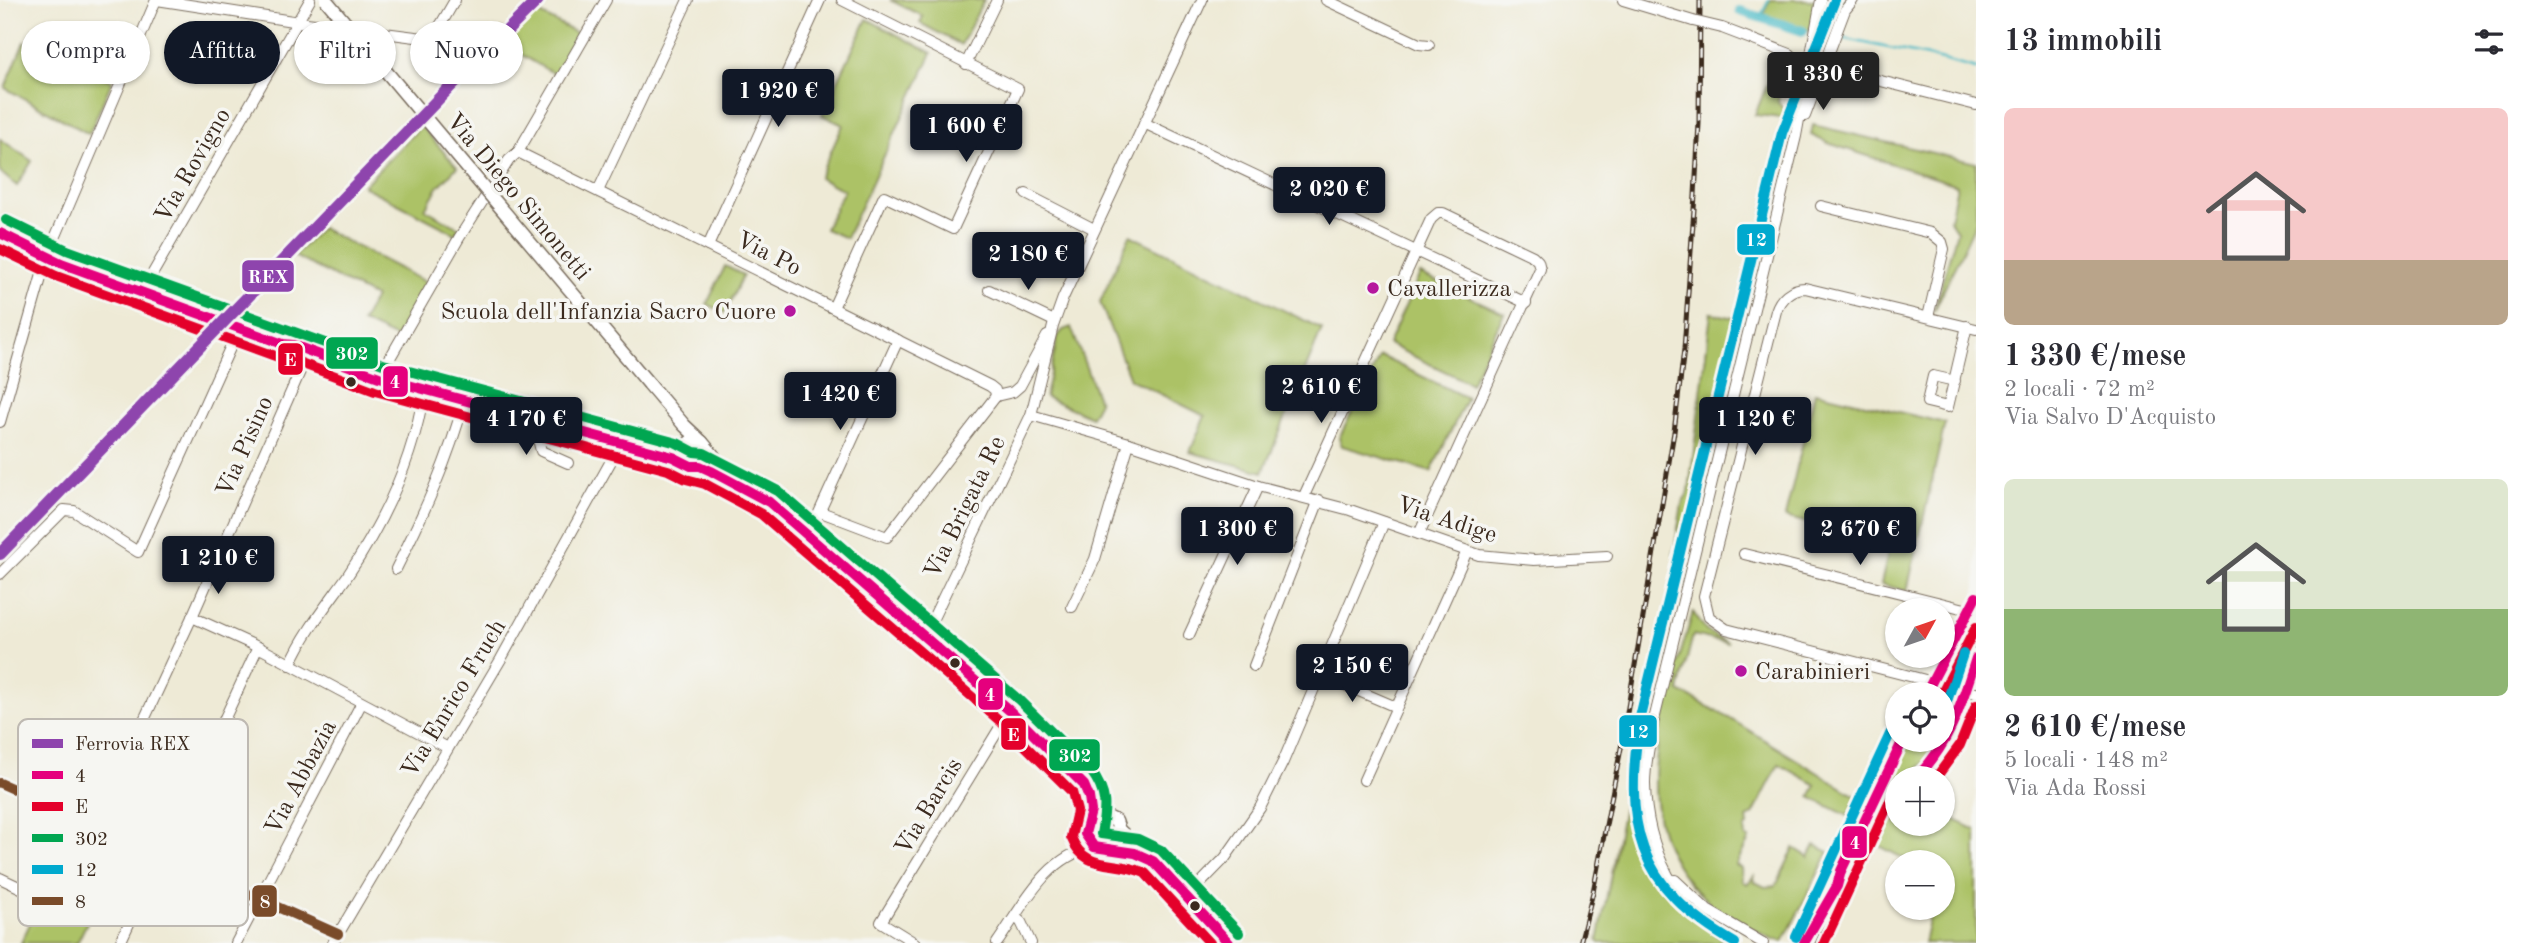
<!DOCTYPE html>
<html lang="it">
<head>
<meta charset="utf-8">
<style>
  :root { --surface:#fff; --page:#f2f2f3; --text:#2b2b33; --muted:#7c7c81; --accent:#111827 }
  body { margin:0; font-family:"Old Standard TT",serif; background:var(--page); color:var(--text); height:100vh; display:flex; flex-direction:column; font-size:26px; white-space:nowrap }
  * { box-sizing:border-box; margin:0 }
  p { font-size:23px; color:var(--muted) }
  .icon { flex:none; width:38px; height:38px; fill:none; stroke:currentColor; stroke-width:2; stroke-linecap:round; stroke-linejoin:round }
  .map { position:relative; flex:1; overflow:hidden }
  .sheet { display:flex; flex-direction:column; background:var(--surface); width:560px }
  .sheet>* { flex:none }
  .top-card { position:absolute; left:21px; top:21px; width:665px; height:63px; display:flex; gap:14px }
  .needle { width:46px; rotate:50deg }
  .tools { position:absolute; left:1885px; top:598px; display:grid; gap:14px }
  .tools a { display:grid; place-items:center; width:70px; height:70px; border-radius:50%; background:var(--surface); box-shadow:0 2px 5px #0004; font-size:35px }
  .price { position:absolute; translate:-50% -60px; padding:0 16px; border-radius:7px; background:var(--accent); color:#fff; font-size:23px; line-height:46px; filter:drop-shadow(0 2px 4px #0008) }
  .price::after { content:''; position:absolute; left:50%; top:42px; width:21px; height:16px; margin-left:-10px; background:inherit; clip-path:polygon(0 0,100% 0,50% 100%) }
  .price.active { background:#222; color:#fff }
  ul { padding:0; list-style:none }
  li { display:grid; align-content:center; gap:14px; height:371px; padding:0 28px }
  li span { display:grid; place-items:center; height:217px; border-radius:10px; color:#555 }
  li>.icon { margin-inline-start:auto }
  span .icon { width:126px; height:126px; fill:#fffc; stroke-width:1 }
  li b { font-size:30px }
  h2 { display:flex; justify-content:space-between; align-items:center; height:84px; padding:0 28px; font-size:30px }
  .tag { padding:0 24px; border-radius:32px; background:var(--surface); box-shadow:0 2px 5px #0004; font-size:24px; line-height:63px }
  .tag.active { background:var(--accent); color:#fff }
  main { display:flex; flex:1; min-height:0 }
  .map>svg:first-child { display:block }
  .green { fill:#acc266; stroke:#747642; stroke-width:2 }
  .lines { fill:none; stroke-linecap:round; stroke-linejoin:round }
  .stream { stroke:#4ebcc8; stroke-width:2.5 }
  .canal { stroke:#4ebcc8; stroke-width:10 }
  .minor-casing { stroke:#7a6d5e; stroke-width:12 }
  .major-casing { stroke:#7a6d5e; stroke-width:15 }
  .minor { stroke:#fff; stroke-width:10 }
  .major { stroke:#fff; stroke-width:12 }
  .rail-casing { stroke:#3b2a1e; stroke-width:5 }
  .rail { stroke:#f6f6f2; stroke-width:2.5; stroke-dasharray:8; stroke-linecap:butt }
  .minor-bridge-casing { stroke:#7a6d5e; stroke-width:12; stroke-linecap:butt }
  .major-bridge-casing { stroke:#7a6d5e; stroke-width:15; stroke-linecap:butt }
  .minor-bridge { stroke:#fff; stroke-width:10 }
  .major-bridge { stroke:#fff; stroke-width:12 }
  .bus-1-casing { stroke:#f6f6f2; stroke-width:16 }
  .bus-2-casing { stroke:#f6f6f2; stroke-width:16 }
  .bus-3-casing { stroke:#f6f6f2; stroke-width:16 }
  .bus-4-casing { stroke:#f6f6f2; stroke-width:16 }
  .bus-5-casing { stroke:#f6f6f2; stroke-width:16 }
  .bus-1 { stroke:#e5007d; stroke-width:10 }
  .bus-2 { stroke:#e4002b; stroke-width:10 }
  .bus-3 { stroke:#00a651; stroke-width:10 }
  .bus-4 { stroke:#00a9ce; stroke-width:10 }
  .bus-5 { stroke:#7a4b2a; stroke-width:10 }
  .rail-1-casing { stroke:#f6f6f2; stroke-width:18 }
  .rail-1 { stroke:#8e44ad; stroke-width:12 }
  .poi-dot { fill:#b5179e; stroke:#f6f6f2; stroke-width:2.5 }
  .bus-dot { fill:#3b2a1e; stroke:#f6f6f2; stroke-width:2.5 }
  .labels { text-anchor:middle; stroke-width:7; stroke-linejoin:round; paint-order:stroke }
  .street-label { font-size:24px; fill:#3b2a1e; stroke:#f6f6f2 }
  .poi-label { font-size:24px; fill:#3b2a1e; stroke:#f6f6f2; text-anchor:start }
  .key { fill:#f6f6f2; stroke:#beb9b2; stroke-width:2 }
  .key-label { font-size:19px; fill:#3b2a1e }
  .line-badge { stroke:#f6f6f2; stroke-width:2.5 }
  .badge-label { font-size:19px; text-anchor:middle; font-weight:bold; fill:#fff }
</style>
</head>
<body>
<main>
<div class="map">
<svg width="1976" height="943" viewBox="0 0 1976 943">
  <rect width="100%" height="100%" fill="#f6f6f2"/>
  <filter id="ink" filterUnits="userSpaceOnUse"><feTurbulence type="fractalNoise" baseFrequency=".0143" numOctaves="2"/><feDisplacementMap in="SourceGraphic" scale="14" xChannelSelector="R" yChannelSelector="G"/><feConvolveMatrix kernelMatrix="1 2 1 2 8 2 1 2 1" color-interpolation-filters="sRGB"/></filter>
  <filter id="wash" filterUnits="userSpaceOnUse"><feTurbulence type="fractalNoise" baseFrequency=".00686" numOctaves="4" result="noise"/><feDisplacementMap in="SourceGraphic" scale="28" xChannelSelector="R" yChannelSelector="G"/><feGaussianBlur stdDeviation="1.57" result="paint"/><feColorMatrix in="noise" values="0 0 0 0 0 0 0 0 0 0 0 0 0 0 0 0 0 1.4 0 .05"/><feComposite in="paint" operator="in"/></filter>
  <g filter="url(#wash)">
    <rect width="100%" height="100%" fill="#eeead6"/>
    <g class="green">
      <polygon points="890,0 984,0 961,45 920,23 923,16"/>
      <polygon points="1770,0 1815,0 1811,31 1762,16"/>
      <polygon points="1825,0 1849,0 1826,51 1817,49"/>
      <polygon points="535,11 580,35 556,75 503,44"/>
      <polygon points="867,19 932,53 846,238 825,229 844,190 819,178 843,125 822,115"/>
      <polygon points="24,42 112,81 89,134 5,88"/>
      <polygon points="1776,62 1783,71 1778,102 1791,119 1755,115"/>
      <polygon points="1813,125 1976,163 1976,222 1934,311 1957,231 1950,220 1957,185 1828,143 1811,135"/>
      <polygon points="421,126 457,167 438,187 425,209 461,229 456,234 363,186"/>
      <polygon points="0,139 32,161 17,186 0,172"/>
      <polygon points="321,228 427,283 396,338 362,322 375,297 294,256"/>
      <polygon points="1130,235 1322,329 1263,472 1190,452 1205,416 1130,379 1100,302"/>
      <polygon points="725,266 743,275 725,313 707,304"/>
      <polygon points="1420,274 1504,313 1471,384 1388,344"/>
      <path d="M1711 313 1740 319 1696 510C1682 520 1686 542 1674 553L1682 504 1689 491Z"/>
      <polygon points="1071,327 1099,402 1091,417 1045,397 1058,336 1063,330"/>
      <polygon points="1380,356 1467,398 1431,472 1342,446 1339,438"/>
      <polygon points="1815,392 1945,423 1907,591 1881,584 1890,544 1785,517"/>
      <path d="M1693 612 1706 631 1728 643 1693 635 1679 691 1729 718 1857 797 1848 816 1810 797 1816 785 1779 764 1753 815 1747 818 1748 826 1745 828 1746 838 1749 839 1736 865 1741 868 1742 881 1747 884 1754 876 1755 882 1765 887 1776 886 1794 848 1809 857 1815 845 1829 852 1783 942 1777 939 1775 940C1753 929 1729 919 1710 903 1616 824 1665 710 1693 612Z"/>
      <path d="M1934 689 1961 697C1945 736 1940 750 1907 779H1897V788L1882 805 1868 828 1865 827 1909 740H1942V695H1932Z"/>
      <path d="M1640 726C1640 786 1635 858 1682 904 1696 918 1712 930 1726 943H1600L1598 941Z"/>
      <polygon points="1897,804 1897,824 1942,824 1943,814 1976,830 1976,943 1924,943 1932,908 1942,908 1942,863 1912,863 1872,842"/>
      <polygon points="75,825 124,847 77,943 21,943"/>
    </g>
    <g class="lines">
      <g class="stream">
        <polyline points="1760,17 1769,0"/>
        <polyline points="1841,38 1928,56 1976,69"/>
      </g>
      <polyline class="canal" points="1740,11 1803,31"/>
    </g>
  </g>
  <g filter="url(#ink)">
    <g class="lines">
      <defs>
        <g id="minor">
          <polyline points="157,0 299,22 423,38 437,31 455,0"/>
          <polyline points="1326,0 1419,44 1429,45"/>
          <polyline points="1623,0 1693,21"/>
          <polyline points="1722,28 1790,54 1808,73"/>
          <polyline points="966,64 997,0"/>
          <polyline points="1808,73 1821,76 1845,72 1976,105"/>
          <polyline points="1805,116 1845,10 1853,0"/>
          <polyline points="1144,123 1526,303"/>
          <polyline points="518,152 990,386 995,390 996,396"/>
          <polyline points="598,191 688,0"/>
          <polyline points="1026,194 1094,229"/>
          <polyline points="1821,206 1931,233 1942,242 1944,249 1928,317"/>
          <polyline points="708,246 820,0"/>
          <polyline points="989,290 1054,321"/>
          <polyline points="142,292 310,0"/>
          <polyline points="833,308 884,196 953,229 1018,89 842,0"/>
          <path d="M1976 329 1805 288C1791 288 1780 298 1776 311L1704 596 1709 617 1726 629 1976 693"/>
          <polyline points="379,377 459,238 509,160 518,152 606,0"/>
          <polyline points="1955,381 1933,376 1927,402 1948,407 1967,326"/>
          <polyline points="996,396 1013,392 1020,386 1047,336"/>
          <polyline points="1031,415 1129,443 1258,486 1350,510 1479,555 1534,560 1607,556"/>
          <polyline points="0,422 47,257 156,0"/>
          <polyline points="541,422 537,435 541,451 568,463"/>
          <polyline points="1304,496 1431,219 1438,213 1443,213 1533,256 1538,261 1540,269 1419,534"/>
          <polyline points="821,512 887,537 996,396"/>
          <polyline points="808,537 898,340"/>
          <polyline points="1744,554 1969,610"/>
          <path d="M396 569C423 515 449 459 464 401"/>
          <polyline points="0,574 64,510 74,511 138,552 239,328"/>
          <polyline points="1072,607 1095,559 1129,443"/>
          <polyline points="192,617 258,647 448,748"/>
          <polyline points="1189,635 1258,486"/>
          <polyline points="924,637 1031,415 1053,326 1063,298 1202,0"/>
          <polyline points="1949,648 1976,655"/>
          <path d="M290 665C304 633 326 606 346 578 385 520 414 459 424 390"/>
          <polyline points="1254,666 1319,500"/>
          <polyline points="1319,674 1396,707"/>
          <polyline points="1925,695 1976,597"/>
          <path d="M1915 779C1955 743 1960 707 1976 658"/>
          <polyline points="1364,780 1467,551"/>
          <polyline points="0,783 149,849 184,860 210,877 338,934"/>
          <polyline points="95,825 192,617 309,351"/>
          <polyline points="1844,877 1881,813 1897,795"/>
          <polyline points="0,878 38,896"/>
          <polyline points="1675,880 1707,910 1763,943"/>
          <polyline points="1187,897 1225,858 1260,808 1283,762 1384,522"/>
          <polyline points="1015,917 1021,922 1031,943"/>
          <polyline points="120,943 258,647"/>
          <polyline points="236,943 361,704"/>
          <polyline points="333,943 501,659 621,443"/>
          <polyline points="915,943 881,922 1010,711"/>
          <path d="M997 943C1023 906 1046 856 1094 847"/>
          <path d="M1731 943C1676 911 1646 847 1645 784 1645 763 1650 741 1654 720L1796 136 1821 0"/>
          <polyline points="1809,943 1903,740"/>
        </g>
        <g id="major">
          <polyline points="0,233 61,263 283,344 293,345 379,377 673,457 691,466 700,466 711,471 769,502"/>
          <polyline points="649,384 684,425 702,442"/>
          <polyline points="666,452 680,450 692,440 702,442 719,462 748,484"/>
          <polyline points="764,498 1040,738 1081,781 1103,815"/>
          <polyline points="1091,816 1085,834 1090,844 1094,847 1124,851 1147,858"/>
          <polyline points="1090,821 1103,815 1116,821 1119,830 1153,861 1229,943"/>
        </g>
      </defs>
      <use href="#minor" class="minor-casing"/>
      <use href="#major" class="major-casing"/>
      <use href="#minor" class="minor"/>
      <use href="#major" class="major"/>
      <defs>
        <polyline id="rail" points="1580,943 1593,892 1622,743 1674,432 1684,349 1695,195 1699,123 1700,0"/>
      </defs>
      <use href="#rail" class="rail-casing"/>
      <use href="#rail" class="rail"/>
      <defs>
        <polyline id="minor-bridge" points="1693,21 1722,28"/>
        <polyline id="major-bridge" points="326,0 649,384"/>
      </defs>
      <use href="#minor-bridge" class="minor-bridge-casing"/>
      <use href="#major-bridge" class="major-bridge-casing"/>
      <use href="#minor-bridge" class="minor-bridge"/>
      <use href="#major-bridge" class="major-bridge"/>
      <defs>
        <g id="bus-1">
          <polyline points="0,233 61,263 283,344 293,345 379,377 673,457 691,466 700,466 711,471 769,502 1010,711 1084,785 1089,797 1091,811 1085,834 1094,847 1135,853 1153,861 1229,943"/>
          <polyline points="1925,695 1976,597"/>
          <path d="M1915 779C1951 743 1961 705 1976 658"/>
          <polyline points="1804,943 1837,886 1841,871 1903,740"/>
        </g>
        <g id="bus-2">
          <path d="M0 249 56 276 278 357 290 359 375 391 668 470 686 479 705 484 761 514 1000 721 1072 792 1077 811 1071 837C1085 873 1114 859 1145 873L1210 943"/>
          <polyline points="1941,695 1976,627"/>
          <polyline points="1935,779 1960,745 1976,705"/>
          <polyline points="1824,943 1897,786"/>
        </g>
        <path id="bus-3" d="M6 220 67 250 383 364 677 443 694 452 704 453 778 491 1019 700 1091 771C1108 794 1106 808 1101 834L1138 839 1161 850 1239 933"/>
        <g id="bus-4">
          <polyline points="1942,716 1963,654"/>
          <polyline points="1796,937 1890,734"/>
          <path d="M1735 943C1634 885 1624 825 1640 717L1782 133 1835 0"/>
        </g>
        <polyline id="bus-5" points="0,783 149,849 184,860 210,877 338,934"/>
      </defs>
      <use href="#bus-1" class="bus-1-casing"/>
      <use href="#bus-2" class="bus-2-casing"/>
      <use href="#bus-3" class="bus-3-casing"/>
      <use href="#bus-4" class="bus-4-casing"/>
      <use href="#bus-5" class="bus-5-casing"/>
      <use href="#bus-1" class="bus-1"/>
      <use href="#bus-2" class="bus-2"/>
      <use href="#bus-3" class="bus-3"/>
      <use href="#bus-4" class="bus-4"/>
      <use href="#bus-5" class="bus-5"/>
      <defs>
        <polyline id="rail-1" points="0,554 449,88 538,0"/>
      </defs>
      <use href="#rail-1" class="rail-1-casing"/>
      <use href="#rail-1" class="rail-1"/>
    </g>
  </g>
  <g class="poi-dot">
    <circle cx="1373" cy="288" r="7"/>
    <circle cx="790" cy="311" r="7"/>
    <circle cx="1741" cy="671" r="7"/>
  </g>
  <g class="bus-dot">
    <circle cx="351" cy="382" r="6"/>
    <circle cx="955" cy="663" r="6"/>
    <circle cx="1195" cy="906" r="6"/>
  </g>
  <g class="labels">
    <g class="street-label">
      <text transform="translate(192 165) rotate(-60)" y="8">Via Rovigno</text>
      <text transform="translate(519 196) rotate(50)" y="8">Via Diego Simonetti</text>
      <text transform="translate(769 253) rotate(27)" y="8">Via Po</text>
      <text transform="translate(244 446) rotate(-66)" y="8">Via Pisino</text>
      <text transform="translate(964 507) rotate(-64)" y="8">Via Brigata Re</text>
      <text transform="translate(1447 519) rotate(18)" y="8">Via Adige</text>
      <text transform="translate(453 698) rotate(-59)" y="8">Via Enrico Fruch</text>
      <text transform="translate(300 777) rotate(-62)" y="8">Via Abbazia</text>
      <text transform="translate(928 806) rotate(-59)" y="8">Via Barcis</text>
    </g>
    <g class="poi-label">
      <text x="1387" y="296">Cavallerizza</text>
      <text x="776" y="319" text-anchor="end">Scuola dell'Infanzia Sacro Cuore</text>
      <text x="1755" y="679">Carabinieri</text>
    </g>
  </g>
  <rect x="18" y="719" width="230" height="207" rx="10" class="key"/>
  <rect x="32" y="739" width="31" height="9" fill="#8e44ad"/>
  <rect x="32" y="771" width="31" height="8" fill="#e5007d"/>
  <rect x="32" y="802" width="31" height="9" fill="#e4002b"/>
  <rect x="32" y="834" width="31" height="8" fill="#00a651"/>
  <rect x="32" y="865" width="31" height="9" fill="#00a9ce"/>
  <rect x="32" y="897" width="31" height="8" fill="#7a4b2a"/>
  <g class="key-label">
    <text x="75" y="750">Ferrovia REX</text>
    <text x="75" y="782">4</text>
    <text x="75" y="813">E</text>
    <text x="75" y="845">302</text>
    <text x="75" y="876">12</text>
    <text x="75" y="908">8</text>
  </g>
  <g class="line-badge">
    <rect x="1736" y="223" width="40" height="33" rx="7" fill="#00a9ce"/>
    <rect x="241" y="259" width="54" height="34" rx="7" fill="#8e44ad"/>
    <rect x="325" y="336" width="54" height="34" rx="7" fill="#00a651"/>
    <rect x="277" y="342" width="27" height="34" rx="7" fill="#e4002b"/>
    <rect x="382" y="365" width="27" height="33" rx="7" fill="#e5007d"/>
    <rect x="977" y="677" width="27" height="34" rx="7" fill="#e5007d"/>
    <rect x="1618" y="714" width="40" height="34" rx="7" fill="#00a9ce"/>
    <rect x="1000" y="717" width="27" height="34" rx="7" fill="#e4002b"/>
    <rect x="1048" y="738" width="53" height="34" rx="7" fill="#00a651"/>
    <rect x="1841" y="825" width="27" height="34" rx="7" fill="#e5007d"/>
    <rect x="251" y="884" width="27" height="34" rx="7" fill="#7a4b2a"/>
  </g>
  <g class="badge-label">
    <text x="1756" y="246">12</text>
    <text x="268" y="283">REX</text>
    <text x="352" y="360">302</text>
    <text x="290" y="366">E</text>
    <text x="395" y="388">4</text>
    <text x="990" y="701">4</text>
    <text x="1638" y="738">12</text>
    <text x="1013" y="741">E</text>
    <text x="1075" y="762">302</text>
    <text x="1855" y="849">4</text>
    <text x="265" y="908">8</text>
  </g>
</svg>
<div class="tools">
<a><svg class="needle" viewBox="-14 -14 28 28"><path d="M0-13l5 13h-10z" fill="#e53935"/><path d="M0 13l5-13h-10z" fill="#7c7c81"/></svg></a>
<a><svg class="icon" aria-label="locate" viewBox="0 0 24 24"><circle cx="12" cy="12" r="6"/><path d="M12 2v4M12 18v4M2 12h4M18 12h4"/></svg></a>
<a>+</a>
<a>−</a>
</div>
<b class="price active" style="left:1823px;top:112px">1 330 €</b>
<b class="price" style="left:778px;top:129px">1 920 €</b>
<b class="price" style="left:966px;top:164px">1 600 €</b>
<b class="price" style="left:1329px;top:227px">2 020 €</b>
<b class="price" style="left:1028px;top:292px">2 180 €</b>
<b class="price" style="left:1321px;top:425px">2 610 €</b>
<b class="price" style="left:840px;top:432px">1 420 €</b>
<b class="price" style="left:526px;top:457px">4 170 €</b>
<b class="price" style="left:1755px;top:457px">1 120 €</b>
<b class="price" style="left:1237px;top:567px">1 300 €</b>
<b class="price" style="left:1860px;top:567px">2 670 €</b>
<b class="price" style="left:218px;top:596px">1 210 €</b>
<b class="price" style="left:1352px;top:704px">2 150 €</b>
<div class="top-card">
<a class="tag">Compra</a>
<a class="tag active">Affitta</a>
<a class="tag">Filtri</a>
<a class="tag">Nuovo</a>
</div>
</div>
<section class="sheet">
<h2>13 immobili<svg class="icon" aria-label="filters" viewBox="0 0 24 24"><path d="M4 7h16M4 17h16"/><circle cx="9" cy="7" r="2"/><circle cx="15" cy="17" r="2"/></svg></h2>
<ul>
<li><span style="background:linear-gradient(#f6c9c9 70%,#b9a48a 0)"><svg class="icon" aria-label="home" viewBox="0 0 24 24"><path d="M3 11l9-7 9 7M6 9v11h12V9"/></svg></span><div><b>1 330 €/mese</b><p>2 locali · 72 m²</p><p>Via Salvo D'Acquisto</p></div></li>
<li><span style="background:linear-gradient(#dfe7d0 60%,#8fb573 0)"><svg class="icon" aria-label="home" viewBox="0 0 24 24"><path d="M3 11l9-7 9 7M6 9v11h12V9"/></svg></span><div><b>2 610 €/mese</b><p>5 locali · 148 m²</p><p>Via Ada Rossi</p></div></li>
</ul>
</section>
</main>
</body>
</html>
